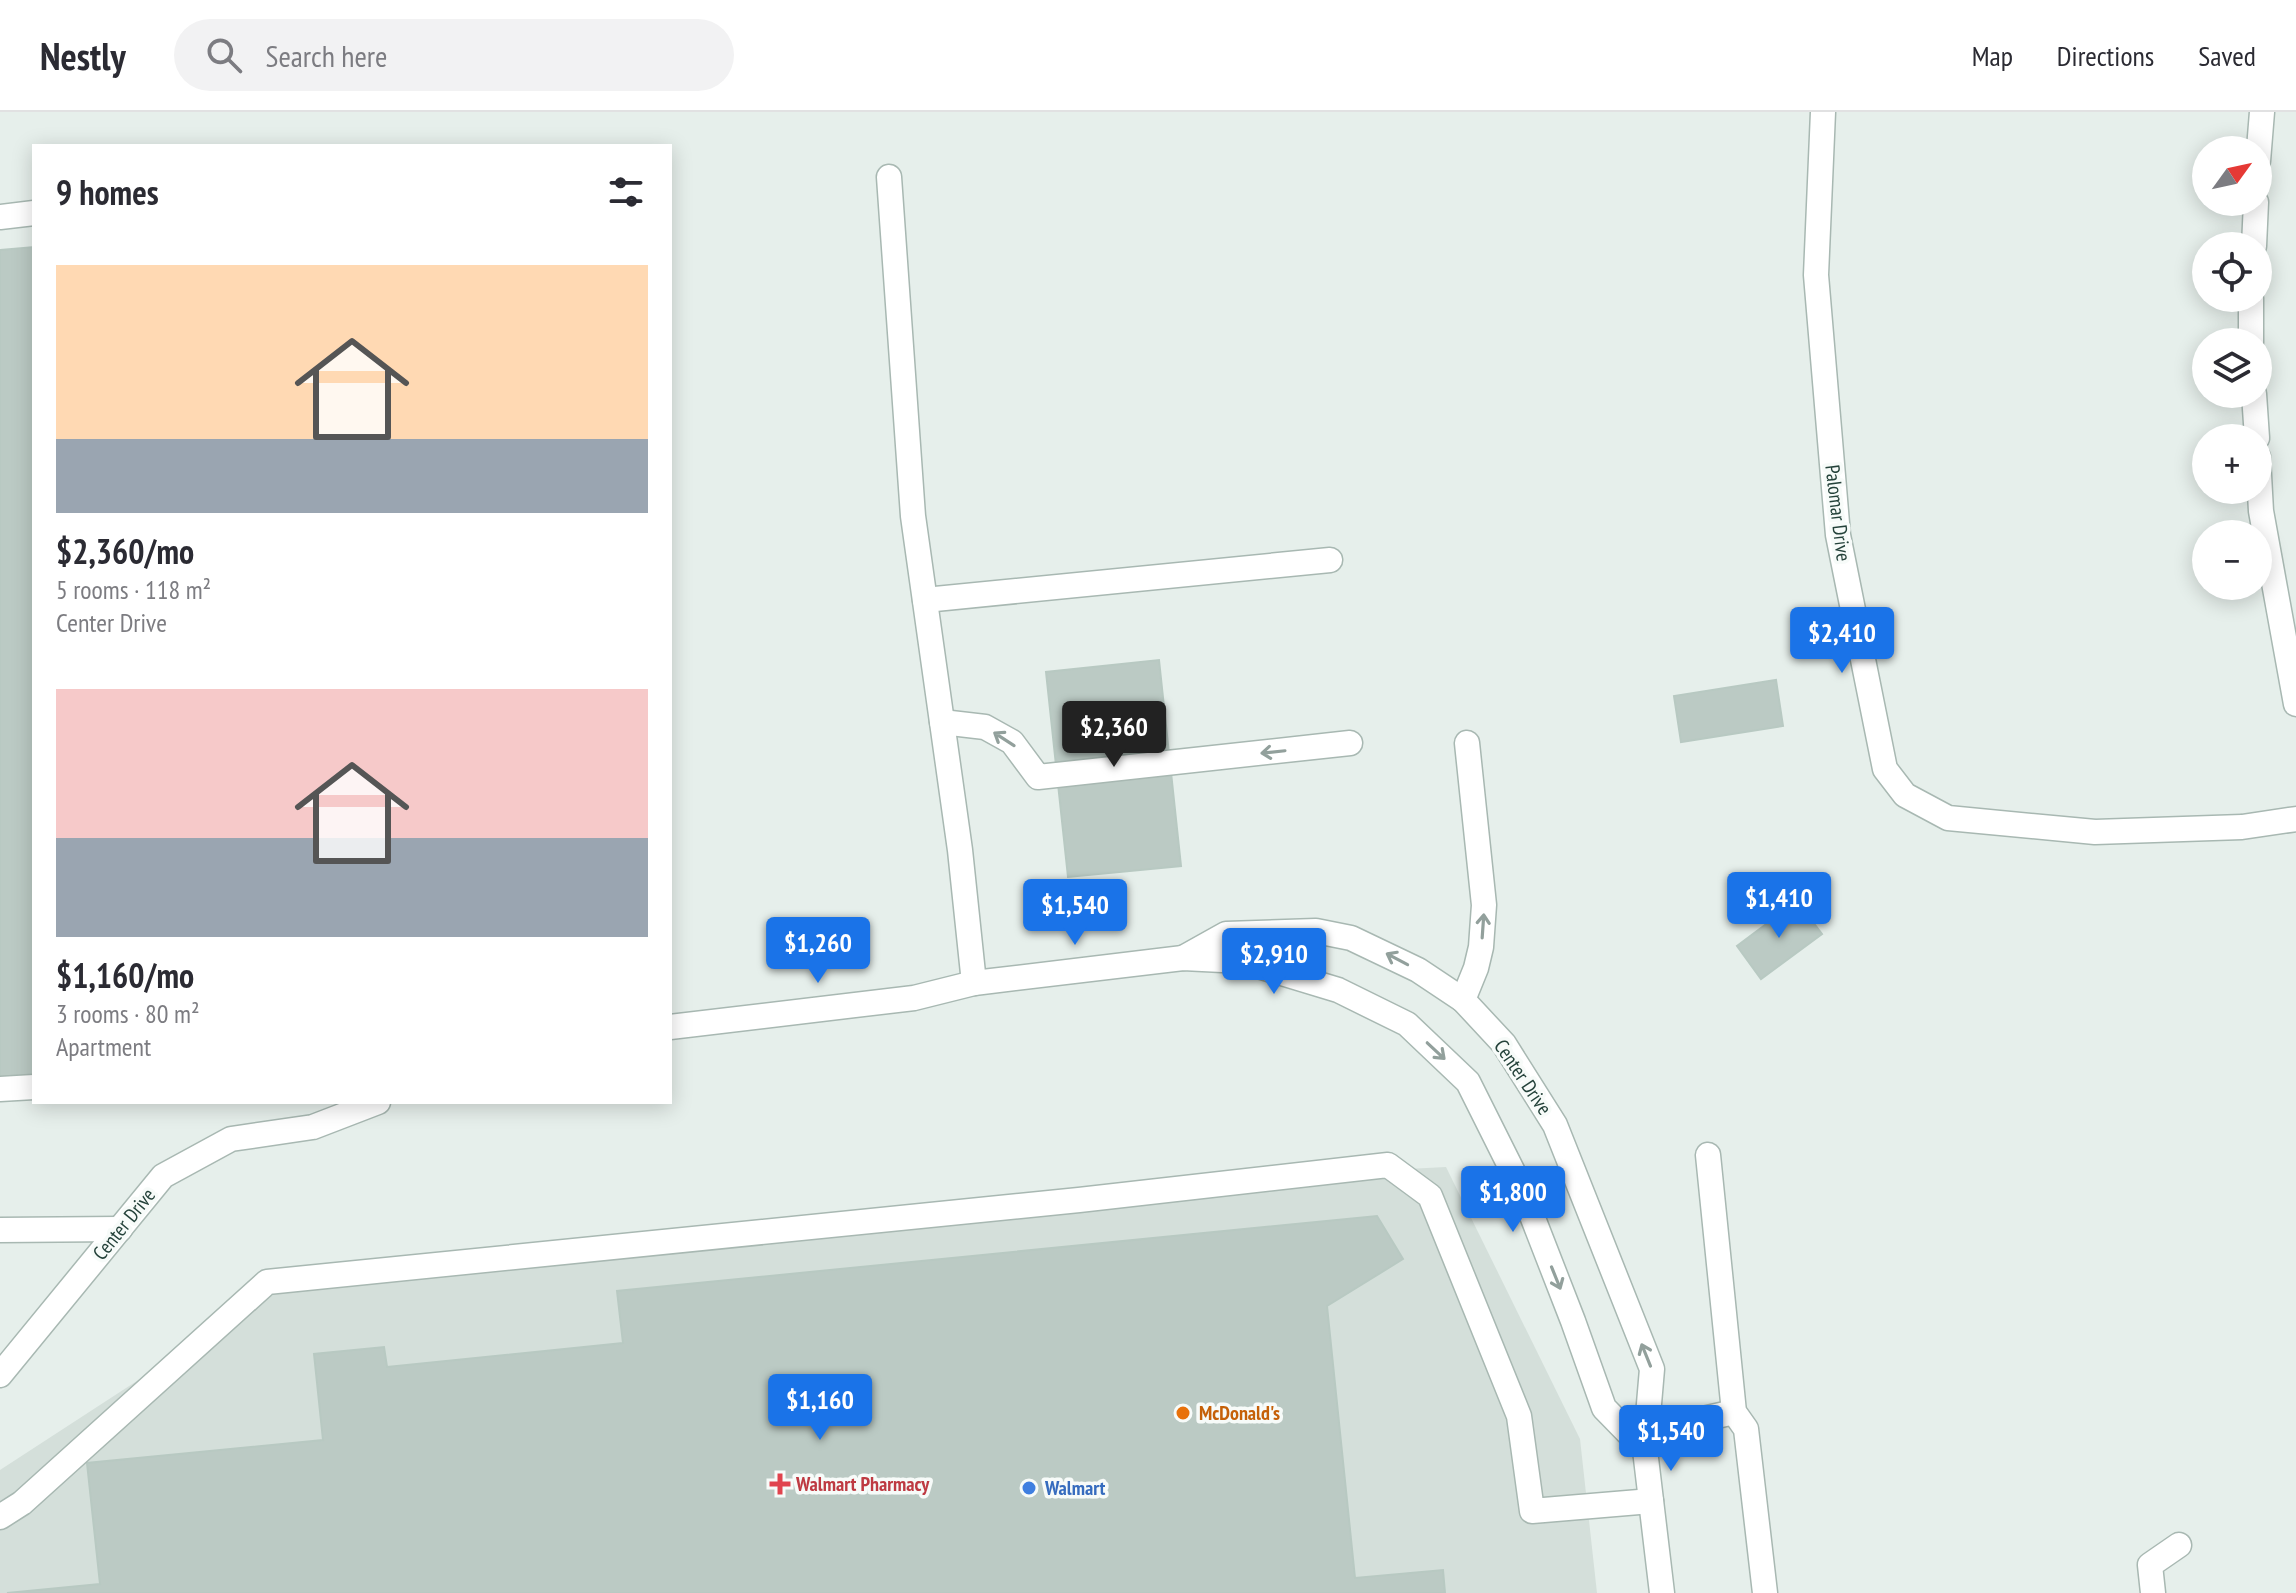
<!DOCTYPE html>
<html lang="en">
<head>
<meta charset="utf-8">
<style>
  :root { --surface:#fff; --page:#f2f2f3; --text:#2b2b33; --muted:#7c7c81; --line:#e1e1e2; --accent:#1a73e8 }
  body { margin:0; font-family:"PT Sans Narrow",sans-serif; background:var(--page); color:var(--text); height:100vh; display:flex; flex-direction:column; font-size:30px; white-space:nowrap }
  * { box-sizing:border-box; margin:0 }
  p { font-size:26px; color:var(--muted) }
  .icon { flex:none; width:44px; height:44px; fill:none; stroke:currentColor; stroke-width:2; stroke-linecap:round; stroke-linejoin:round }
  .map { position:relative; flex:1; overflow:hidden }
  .side { position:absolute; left:32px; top:32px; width:640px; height:960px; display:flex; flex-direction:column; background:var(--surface); border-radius:0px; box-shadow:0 4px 20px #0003 }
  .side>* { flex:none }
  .needle { width:52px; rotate:57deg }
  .tools { position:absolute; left:2192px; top:24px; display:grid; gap:16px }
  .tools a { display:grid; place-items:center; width:80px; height:80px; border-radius:50%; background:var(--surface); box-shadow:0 4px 20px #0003; font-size:40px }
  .price { position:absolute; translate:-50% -68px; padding:0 18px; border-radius:8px; background:var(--accent); color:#fff; font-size:26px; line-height:52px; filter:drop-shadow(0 2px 4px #0008) }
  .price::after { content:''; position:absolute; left:50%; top:48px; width:24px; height:18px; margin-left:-12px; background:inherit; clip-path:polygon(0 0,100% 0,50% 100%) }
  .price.active { background:#222; color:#fff }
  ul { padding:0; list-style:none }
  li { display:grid; align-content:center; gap:16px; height:424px; padding:0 24px }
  li span { display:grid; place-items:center; height:248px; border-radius:0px; color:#555 }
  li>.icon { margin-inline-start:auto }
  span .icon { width:144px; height:144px; fill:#fffc; stroke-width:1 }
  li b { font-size:34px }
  h2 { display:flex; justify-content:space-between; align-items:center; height:96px; padding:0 24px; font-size:34px }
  header { display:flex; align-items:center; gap:48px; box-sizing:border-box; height:112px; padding:0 40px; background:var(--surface); border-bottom:2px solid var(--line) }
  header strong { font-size:38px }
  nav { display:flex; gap:44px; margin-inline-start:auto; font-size:28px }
  .search { width:560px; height:72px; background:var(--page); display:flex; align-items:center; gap:20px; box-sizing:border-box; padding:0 28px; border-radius:44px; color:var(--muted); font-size:30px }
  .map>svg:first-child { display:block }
  .built { fill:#d4dfda }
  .building { fill:#bbcac4; stroke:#b8c9c2; stroke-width:2 }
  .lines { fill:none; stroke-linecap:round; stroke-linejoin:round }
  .minor-casing { stroke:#a8b8b2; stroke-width:27 }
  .minor { stroke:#fff; stroke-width:24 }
  .oneway { stroke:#92a09c }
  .food-dot { fill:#e8710a; stroke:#f7fbf9; stroke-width:3 }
  .health-dot { fill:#e0444e; stroke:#f7fbf9; stroke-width:3 }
  .shop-dot { fill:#3f7fe0; stroke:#f7fbf9; stroke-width:3 }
  .labels { text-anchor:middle; stroke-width:7; stroke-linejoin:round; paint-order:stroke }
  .street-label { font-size:20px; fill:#24423a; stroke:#f7fbf9 }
  .food-label { font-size:20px; font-weight:bold; fill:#c56008; stroke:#f7fbf9; text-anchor:start }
  .health-label { font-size:20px; font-weight:bold; fill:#be3a42; stroke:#f7fbf9; text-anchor:start }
  .shop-label { font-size:20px; font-weight:bold; fill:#366cbe; stroke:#f7fbf9; text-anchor:start }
</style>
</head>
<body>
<header>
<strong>Nestly</strong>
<div class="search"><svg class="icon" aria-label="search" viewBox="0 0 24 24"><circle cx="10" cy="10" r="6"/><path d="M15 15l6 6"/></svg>Search here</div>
<nav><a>Map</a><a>Directions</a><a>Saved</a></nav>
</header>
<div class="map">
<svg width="2296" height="1481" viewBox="0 0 2296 1481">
  <rect width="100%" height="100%" fill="#e6efeb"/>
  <polygon class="built" points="1446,1055 1580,1327 1597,1481 0,1481 0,1358 300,1163 1214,1067"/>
  <g class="building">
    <polygon points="34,135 34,967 0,971 0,138"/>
    <polygon points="1159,548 1181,754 1068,765 1046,560"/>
    <polygon points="1776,568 1783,614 1681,630 1674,584"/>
    <polygon points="1797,789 1822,822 1761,867 1737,834"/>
    <polygon points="1377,1104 1403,1147 1327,1194 1355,1466 1443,1458 1445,1481 7,1481 100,1472 87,1351 323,1328 314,1242 384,1235 387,1255 623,1231 617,1179"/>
  </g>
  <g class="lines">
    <defs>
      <g id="minor">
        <polyline points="1823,0 1816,163 1838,423 1885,657 1905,683 1948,706 2095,720 2242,715 2296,707"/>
        <polyline points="2258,49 2262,0"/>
        <polyline points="889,65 913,404 960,738 974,871"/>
        <polyline points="0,105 34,101"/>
        <polyline points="2254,134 2256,90"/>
        <polyline points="2251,230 2251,186"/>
        <polyline points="2254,282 2257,326"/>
        <polyline points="2258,345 2261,399 2296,592"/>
        <polyline points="925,488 1330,448"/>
        <polyline points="942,610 985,615 1012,630 1038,665 1350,631"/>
        <polyline points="1183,846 1226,822 1316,819 1351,826 1418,858 1463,888 1504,932 1555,1013 1652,1257 1645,1338 1662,1481"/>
        <polyline points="1463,888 1476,856 1481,835 1484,793 1467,631"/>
        <polyline points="670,915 914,886 974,871 1183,846 1242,849 1338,878 1407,912 1468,970 1522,1078 1573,1209 1604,1296 1645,1338"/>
        <polyline points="0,977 34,975"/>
        <polyline points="1708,1043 1734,1300 1746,1317 1765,1481"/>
        <polyline points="0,1118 120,1117"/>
        <polyline points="0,1263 163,1064 231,1027 313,1015 378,990"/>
        <polyline points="1646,1320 1734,1300"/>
        <polyline points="0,1405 22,1391 267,1170 1079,1088 1388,1053 1430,1084 1519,1304 1532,1399 1651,1389"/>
        <polyline points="2153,1481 2150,1453 2179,1433"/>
      </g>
    </defs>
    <use href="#minor" class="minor-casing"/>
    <use href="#minor" class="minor"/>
  </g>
  <defs><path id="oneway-shaft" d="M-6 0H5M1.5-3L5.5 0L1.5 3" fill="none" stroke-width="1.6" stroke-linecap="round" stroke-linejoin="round" transform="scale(2)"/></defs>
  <g class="oneway">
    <use href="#oneway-shaft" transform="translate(1004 627) rotate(-147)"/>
    <use href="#oneway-shaft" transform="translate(1273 640) rotate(174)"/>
    <use href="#oneway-shaft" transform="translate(1483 814) rotate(-86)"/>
    <use href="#oneway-shaft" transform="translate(1397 847) rotate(-152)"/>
    <use href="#oneway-shaft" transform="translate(1436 939) rotate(43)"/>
    <use href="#oneway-shaft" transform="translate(1556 1166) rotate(68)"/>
    <use href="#oneway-shaft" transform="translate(1646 1243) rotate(-112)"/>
  </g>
  <circle class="food-dot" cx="1183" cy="1301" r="8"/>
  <path class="health-dot" d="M776 1360h8v8h8v8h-8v8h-8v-8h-8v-8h8z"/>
  <circle class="shop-dot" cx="1029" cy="1376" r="8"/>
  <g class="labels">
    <g class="street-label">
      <text transform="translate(1838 401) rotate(83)" y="7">Palomar Drive</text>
      <text transform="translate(1523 965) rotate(56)" y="7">Center Drive</text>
      <text transform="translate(124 1112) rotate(-51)" y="7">Center Drive</text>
    </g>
    <g class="food-label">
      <text x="1199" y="1308">McDonald's</text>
    </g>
    <g class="health-label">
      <text x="796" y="1379">Walmart Pharmacy</text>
    </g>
    <g class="shop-label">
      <text x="1045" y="1383">Walmart</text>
    </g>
  </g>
</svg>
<div class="tools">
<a><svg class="needle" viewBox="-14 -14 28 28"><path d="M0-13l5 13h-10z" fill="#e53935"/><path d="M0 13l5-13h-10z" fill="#7c7c81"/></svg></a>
<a><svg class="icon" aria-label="locate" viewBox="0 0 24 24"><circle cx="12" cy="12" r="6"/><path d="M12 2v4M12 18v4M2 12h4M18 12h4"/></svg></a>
<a><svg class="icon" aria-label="layers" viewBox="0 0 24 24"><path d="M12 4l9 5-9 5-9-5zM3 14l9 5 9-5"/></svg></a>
<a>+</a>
<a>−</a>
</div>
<b class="price" style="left:1842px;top:563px">$2,410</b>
<b class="price active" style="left:1114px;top:657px">$2,360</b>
<b class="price" style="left:1779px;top:828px">$1,410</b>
<b class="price" style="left:1075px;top:835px">$1,540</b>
<b class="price" style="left:818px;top:873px">$1,260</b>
<b class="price" style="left:1274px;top:884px">$2,910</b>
<b class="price" style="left:1513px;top:1122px">$1,800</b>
<b class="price" style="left:820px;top:1330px">$1,160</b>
<b class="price" style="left:1671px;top:1361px">$1,540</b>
<section class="side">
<h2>9 homes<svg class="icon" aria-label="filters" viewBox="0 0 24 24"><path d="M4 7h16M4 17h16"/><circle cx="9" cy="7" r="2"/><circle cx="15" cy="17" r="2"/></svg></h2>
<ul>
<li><span style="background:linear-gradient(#ffd9b3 70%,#9aa5b1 0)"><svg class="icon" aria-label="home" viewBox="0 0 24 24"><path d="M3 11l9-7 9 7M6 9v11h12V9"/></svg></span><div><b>$2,360/mo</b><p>5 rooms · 118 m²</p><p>Center Drive</p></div></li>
<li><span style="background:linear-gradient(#f6c9c9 60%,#9aa5b1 0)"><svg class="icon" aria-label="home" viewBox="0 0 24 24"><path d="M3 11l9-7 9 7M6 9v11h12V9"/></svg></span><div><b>$1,160/mo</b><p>3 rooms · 80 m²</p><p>Apartment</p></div></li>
</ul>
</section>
</div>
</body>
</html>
